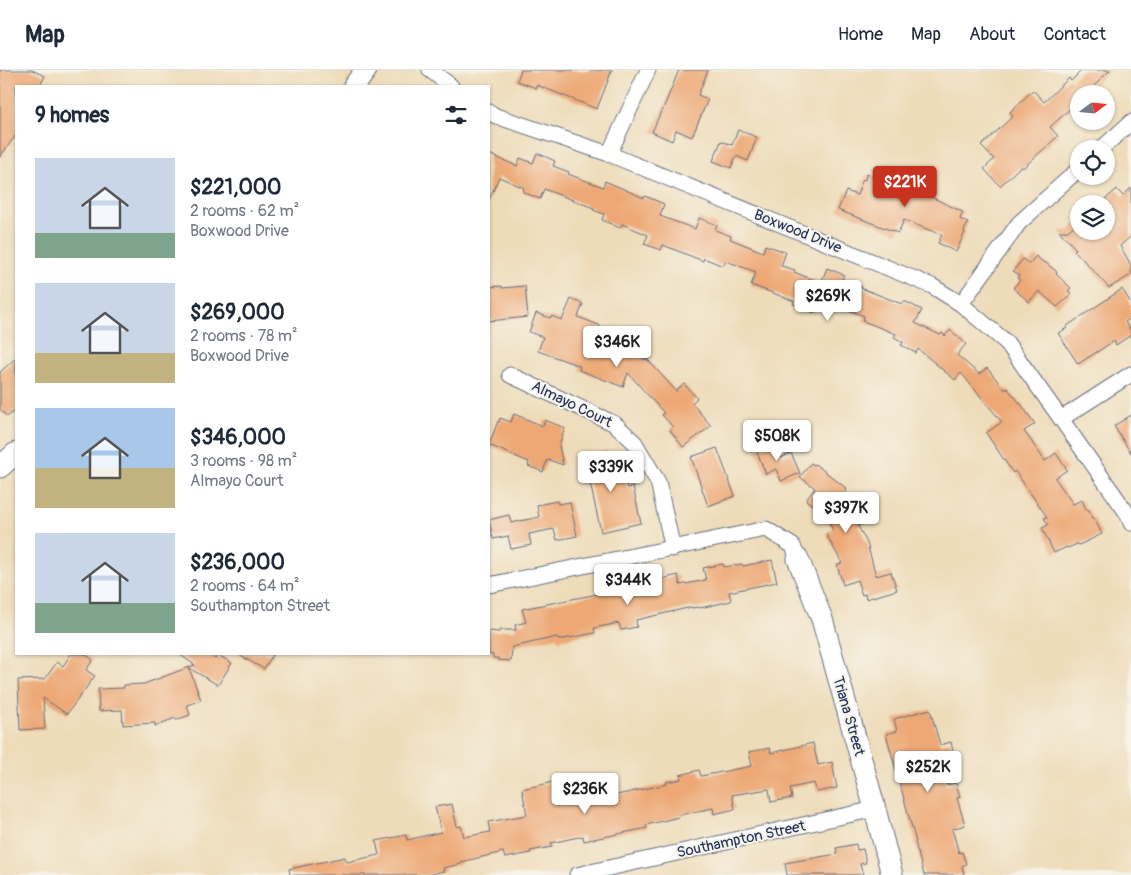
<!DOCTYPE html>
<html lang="en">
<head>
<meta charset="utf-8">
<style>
  :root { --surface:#fff; --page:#f2f2f3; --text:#1f2937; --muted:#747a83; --line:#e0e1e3; --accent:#c8321e }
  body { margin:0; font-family:Pangolin,sans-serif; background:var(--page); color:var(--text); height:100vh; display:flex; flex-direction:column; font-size:19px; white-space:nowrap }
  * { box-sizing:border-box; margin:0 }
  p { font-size:16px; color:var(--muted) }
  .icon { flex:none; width:28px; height:28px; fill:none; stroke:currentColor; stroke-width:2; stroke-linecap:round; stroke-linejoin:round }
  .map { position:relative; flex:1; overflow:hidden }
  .side { position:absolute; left:15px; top:15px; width:475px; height:570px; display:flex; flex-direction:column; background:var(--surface); border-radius:0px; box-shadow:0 1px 4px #0004 }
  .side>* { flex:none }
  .needle { width:32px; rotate:74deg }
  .buttons { position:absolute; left:1070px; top:15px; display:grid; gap:10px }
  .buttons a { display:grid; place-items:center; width:45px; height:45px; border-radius:50%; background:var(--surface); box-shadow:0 1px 4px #0004; font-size:25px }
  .price { position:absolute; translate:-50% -42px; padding:0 11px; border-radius:5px; background:#fff; color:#222; font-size:16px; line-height:32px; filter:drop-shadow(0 1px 2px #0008) }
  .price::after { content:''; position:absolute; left:50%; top:30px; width:15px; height:11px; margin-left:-8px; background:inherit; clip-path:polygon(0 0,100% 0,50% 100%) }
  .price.selected { background:var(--accent); color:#fff }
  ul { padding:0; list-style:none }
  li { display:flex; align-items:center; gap:15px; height:125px; padding:0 20px }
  li span { display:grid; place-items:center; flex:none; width:140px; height:100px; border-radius:0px; color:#555 }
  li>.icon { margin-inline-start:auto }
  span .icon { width:60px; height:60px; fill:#fffc; stroke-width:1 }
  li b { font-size:21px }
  h2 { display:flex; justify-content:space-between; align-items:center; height:60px; padding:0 20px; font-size:21px }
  header { display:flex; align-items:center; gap:30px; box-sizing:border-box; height:70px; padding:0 25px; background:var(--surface); border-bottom:1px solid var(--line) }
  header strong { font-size:24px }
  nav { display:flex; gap:28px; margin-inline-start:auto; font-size:18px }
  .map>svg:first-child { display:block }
  .building { fill:#eda875 }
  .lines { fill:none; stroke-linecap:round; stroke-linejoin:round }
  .street-casing { stroke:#656c7e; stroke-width:17 }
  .secondary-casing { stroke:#656c7e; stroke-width:23 }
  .street { stroke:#fff; stroke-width:15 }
  .secondary { stroke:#fff; stroke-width:21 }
  .labels { text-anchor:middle; stroke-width:4; stroke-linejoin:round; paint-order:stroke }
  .street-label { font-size:15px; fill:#1b2f5e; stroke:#f7f3e8 }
</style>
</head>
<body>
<header>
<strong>Map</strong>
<nav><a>Home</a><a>Map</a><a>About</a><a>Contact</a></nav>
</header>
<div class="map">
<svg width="1131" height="805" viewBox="0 0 1131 805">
  <rect width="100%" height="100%" fill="#f7f3e8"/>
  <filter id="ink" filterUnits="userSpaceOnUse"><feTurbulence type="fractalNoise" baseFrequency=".02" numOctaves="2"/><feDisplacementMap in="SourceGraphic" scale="10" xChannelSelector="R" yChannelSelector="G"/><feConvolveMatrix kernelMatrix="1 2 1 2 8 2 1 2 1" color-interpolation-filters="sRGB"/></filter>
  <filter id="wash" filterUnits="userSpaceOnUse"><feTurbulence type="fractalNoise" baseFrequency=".0096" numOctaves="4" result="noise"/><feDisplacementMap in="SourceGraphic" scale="20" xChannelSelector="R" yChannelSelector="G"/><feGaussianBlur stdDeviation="1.12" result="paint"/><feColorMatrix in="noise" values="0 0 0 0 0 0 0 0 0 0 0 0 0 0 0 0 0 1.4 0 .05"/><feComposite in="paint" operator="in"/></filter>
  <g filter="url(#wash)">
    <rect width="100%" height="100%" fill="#eedcb9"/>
    <g id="blocks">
      <g class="building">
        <polygon points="0,0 32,0 45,6 40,16 16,16 16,65 0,87"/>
        <polygon points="521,0 612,0 597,39 537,15 536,18 517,11"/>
        <polygon points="679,0 708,0 698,25 708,29 692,67 676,60 672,71 652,62 660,44 661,44"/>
        <polygon points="1082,0 1110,0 1086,24 1079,24 1079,31 1050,57 1058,66 1023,98 1021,96 1000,116 984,99 994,89 981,76 1013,46 1010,42 1033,20 1044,32 1069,8 1071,11"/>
        <polygon points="738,60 757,67 748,91 736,86 731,98 713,91 721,71 732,75"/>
        <polygon points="537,83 555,91 553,96 569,102 568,104 603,117 605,111 644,128 645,126 664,134 660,146 695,159 699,148 717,155 715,160 731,166 730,169 763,182 765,175 786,182 781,196 795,200 794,202 821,213 827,198 844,205 842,209 862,217 861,218 902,234 904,231 922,240 915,253 940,265 942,263 945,266 950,260 966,274 957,285 979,304 987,298 1005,320 1007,318 1021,334 1035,354 1024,361 1045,391 1056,383 1067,400 1055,408 1073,434 1082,430 1086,439 1089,440 1092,448 1094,448 1102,464 1079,475 1077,474 1068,478 1067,477 1054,483 1042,458 1048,455 1044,448 1047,447 1015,401 1013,403 986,363 1002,352 961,303 955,310 918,279 916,283 901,275 903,272 894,267 896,264 863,251 864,246 825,231 823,236 818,234 814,243 793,234 794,231 751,215 756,202 726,191 723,196 704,188 703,191 663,175 661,180 644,174 648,165 622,154 620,158 602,150 604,144 593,140 594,138 544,119 540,129 523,122 524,118 499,107 489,130 489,84 517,96 520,88 533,93"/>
        <polygon points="900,101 933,117 929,126 963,142 960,149 968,153 964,161 965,162 956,182 938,173 942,165 904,150 898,163 838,140 846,121 857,125 863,109 865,110 866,104 894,114"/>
        <polygon points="1131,118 1131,166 1120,176 1131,195 1131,205 1109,218 1074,180 1076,179 1059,161 1068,161 1079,151 1079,161 1106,161 1106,134 1101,133 1117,119 1123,126"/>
        <polygon points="1036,186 1044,193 1045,192 1057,202 1056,204 1071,218 1068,221 1071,223 1071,225 1057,237 1039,221 1029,232 1013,218 1020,210 1017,208 1019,205 1013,201 1023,189 1029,194"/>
        <polygon points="502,216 502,218 525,216 528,247 489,251 489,217"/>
        <polygon points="1122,219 1131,233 1131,248 1125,252 1131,261 1131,265 1116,275 1114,271 1078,294 1058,263 1067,258 1067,256"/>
        <polygon points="571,229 583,234 578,247 599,255 604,264 600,274 629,285 629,283 648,290 676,321 684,314 697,328 692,333 711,356 683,377 670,360 673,357 662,345 664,343 628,303 623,317 579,300 580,296 538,281 543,267 529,262 536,243 550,248 551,246 562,250"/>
        <polygon points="16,288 16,339 7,347 0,339 0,302"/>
        <polygon points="514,344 543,356 545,350 565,358 559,375 563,395 549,390 548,391 547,390 543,402 528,396 529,392 489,375 498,351 499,352 500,348 511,352"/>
        <polygon points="1131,345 1131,383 1114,356"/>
        <polygon points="775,372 781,388 791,383 800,403 781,411 776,399 766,404 756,380"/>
        <polygon points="717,378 735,426 708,436 691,387"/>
        <polygon points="607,381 609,393 621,391 627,418 633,417 641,453 601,462 584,386"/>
        <polygon points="811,393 814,395 815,394 846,418 845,420 863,454 858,456 867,473 876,506 891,502 897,520 866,529 865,524 862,525 857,510 843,515 837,495 842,493 826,464 833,460 825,445 806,430 815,418 800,407"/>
        <polygon points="557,431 558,434 570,432 577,466 557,470 554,459 529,464 531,475 511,479 508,466 493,469 489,450 509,445 511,453 539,447 537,435"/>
        <polygon points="772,490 777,512 729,522 731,531 700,538 699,537 692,538 692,537 636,550 637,557 621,560 619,553 594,558 595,563 558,570 557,567 512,577 511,591 498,590 498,588 493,588 493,585 489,584 489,561 499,562 500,560 516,560 515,555 526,552 522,539 658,512 658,510 678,505 680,515 706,510 703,498 723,494 724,497 742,494 743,496"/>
        <polygon points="71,584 85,584 93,590 86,600 95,606 67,644 43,628 45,659 20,660 18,610 45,609 57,592 63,596"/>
        <polygon points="179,584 207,584 215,589 218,585 232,593 218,615 189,598 201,630 187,635 190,645 176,650 175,648 155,656 155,653 123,655 122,640 99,641 98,619 124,618 124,615 144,614 195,595"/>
        <polygon points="237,584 273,584 264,599"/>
        <polygon points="930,639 940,675 951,672 954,685 939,689 946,715 956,713 960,727 957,728 965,755 952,759 959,783 962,782 966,794 962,796 964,805 924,805 915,772 916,772 886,664 897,661 894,649"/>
        <polygon points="813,673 818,695 832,692 837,718 817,722 814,713 790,718 792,728 771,732 769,719 732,725 735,739 714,744 713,738 679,745 679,747 646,755 647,758 584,771 583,766 551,773 552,777 530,781 531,783 505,788 503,782 461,792 461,794 443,798 444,801 427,805 290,805 289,799 345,787 347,792 379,785 376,771 406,765 407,770 441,762 435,737 452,734 457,757 461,756 464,767 490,762 488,752 527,745 522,719 585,705 589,723 611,718 612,726 667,714 666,712 681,709 680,705 699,700 701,706 752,696 749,682 770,678 771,683"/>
        <polygon points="856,774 857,780 863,779 866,793 860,794 863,805 787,805 785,793 837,784 836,778"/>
      </g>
    </g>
  </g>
  <g filter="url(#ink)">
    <use href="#blocks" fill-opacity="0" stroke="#656c7e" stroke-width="1"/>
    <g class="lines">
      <defs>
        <g id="street">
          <polyline points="430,0 451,16"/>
          <polyline points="489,42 496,46 609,84 932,216 961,234 1007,273 1061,349 1127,443 1131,453"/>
          <polyline points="1101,79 1131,52"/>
          <polyline points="609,84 648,0"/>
          <polyline points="961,234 1019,153 1079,99"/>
          <polyline points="510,305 615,354 635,373 658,412 673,479"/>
          <polyline points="1061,349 1131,304"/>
          <polyline points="489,515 766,459 793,476 798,489"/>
          <polyline points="577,805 875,739"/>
        </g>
        <g id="secondary">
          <polyline points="354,16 366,0"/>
          <polyline points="0,397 16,383"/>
          <polyline points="798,489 822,549 875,739 892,805"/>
        </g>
      </defs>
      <use href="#street" class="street-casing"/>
      <use href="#secondary" class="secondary-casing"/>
      <use href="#street" class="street"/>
      <use href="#secondary" class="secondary"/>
    </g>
  </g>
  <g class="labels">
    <g class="street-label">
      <text transform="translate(798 161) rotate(22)" y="5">Boxwood Drive</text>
      <text transform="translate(572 334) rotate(26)" y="5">Almayo Court</text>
      <text transform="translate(849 646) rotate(74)" y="5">Triana Street</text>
      <text transform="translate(741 769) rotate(-12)" y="5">Southampton Street</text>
    </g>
  </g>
</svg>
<div class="buttons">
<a><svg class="needle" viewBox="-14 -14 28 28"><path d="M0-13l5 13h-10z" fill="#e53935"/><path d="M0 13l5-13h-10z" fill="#747a83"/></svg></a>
<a><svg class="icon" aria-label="locate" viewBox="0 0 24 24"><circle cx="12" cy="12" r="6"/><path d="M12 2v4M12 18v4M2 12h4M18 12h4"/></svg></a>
<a><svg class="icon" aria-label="layers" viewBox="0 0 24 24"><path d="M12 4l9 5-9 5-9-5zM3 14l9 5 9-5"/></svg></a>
</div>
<b class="price selected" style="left:905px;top:138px">$221K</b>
<b class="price" style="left:828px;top:252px">$269K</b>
<b class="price" style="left:617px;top:298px">$346K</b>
<b class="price" style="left:777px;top:392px">$508K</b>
<b class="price" style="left:611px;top:423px">$339K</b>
<b class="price" style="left:846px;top:464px">$397K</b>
<b class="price" style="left:628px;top:536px">$344K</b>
<b class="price" style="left:928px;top:723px">$252K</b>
<b class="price" style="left:585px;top:745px">$236K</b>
<section class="side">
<h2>9 homes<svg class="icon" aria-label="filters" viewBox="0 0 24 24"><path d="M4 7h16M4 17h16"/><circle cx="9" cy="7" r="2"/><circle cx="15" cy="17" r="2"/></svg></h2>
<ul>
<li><span style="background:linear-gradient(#c9d6e8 75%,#7fa58c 0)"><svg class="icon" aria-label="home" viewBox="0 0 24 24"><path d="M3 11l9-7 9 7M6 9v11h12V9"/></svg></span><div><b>$221,000</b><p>2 rooms · 62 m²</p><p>Boxwood Drive</p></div></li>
<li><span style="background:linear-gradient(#c9d6e8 70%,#c2b280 0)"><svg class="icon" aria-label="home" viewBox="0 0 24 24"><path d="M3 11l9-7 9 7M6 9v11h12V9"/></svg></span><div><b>$269,000</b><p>2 rooms · 78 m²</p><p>Boxwood Drive</p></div></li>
<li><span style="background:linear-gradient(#a9c7e8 60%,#c2b280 0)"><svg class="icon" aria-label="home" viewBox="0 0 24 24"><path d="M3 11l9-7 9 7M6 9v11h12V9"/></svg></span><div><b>$346,000</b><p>3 rooms · 98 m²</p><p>Almayo Court</p></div></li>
<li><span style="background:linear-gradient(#c9d6e8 70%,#7fa58c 0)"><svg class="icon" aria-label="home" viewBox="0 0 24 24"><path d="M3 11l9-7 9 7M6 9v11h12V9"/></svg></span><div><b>$236,000</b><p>2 rooms · 64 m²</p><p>Southampton Street</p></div></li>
</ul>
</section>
</div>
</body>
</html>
